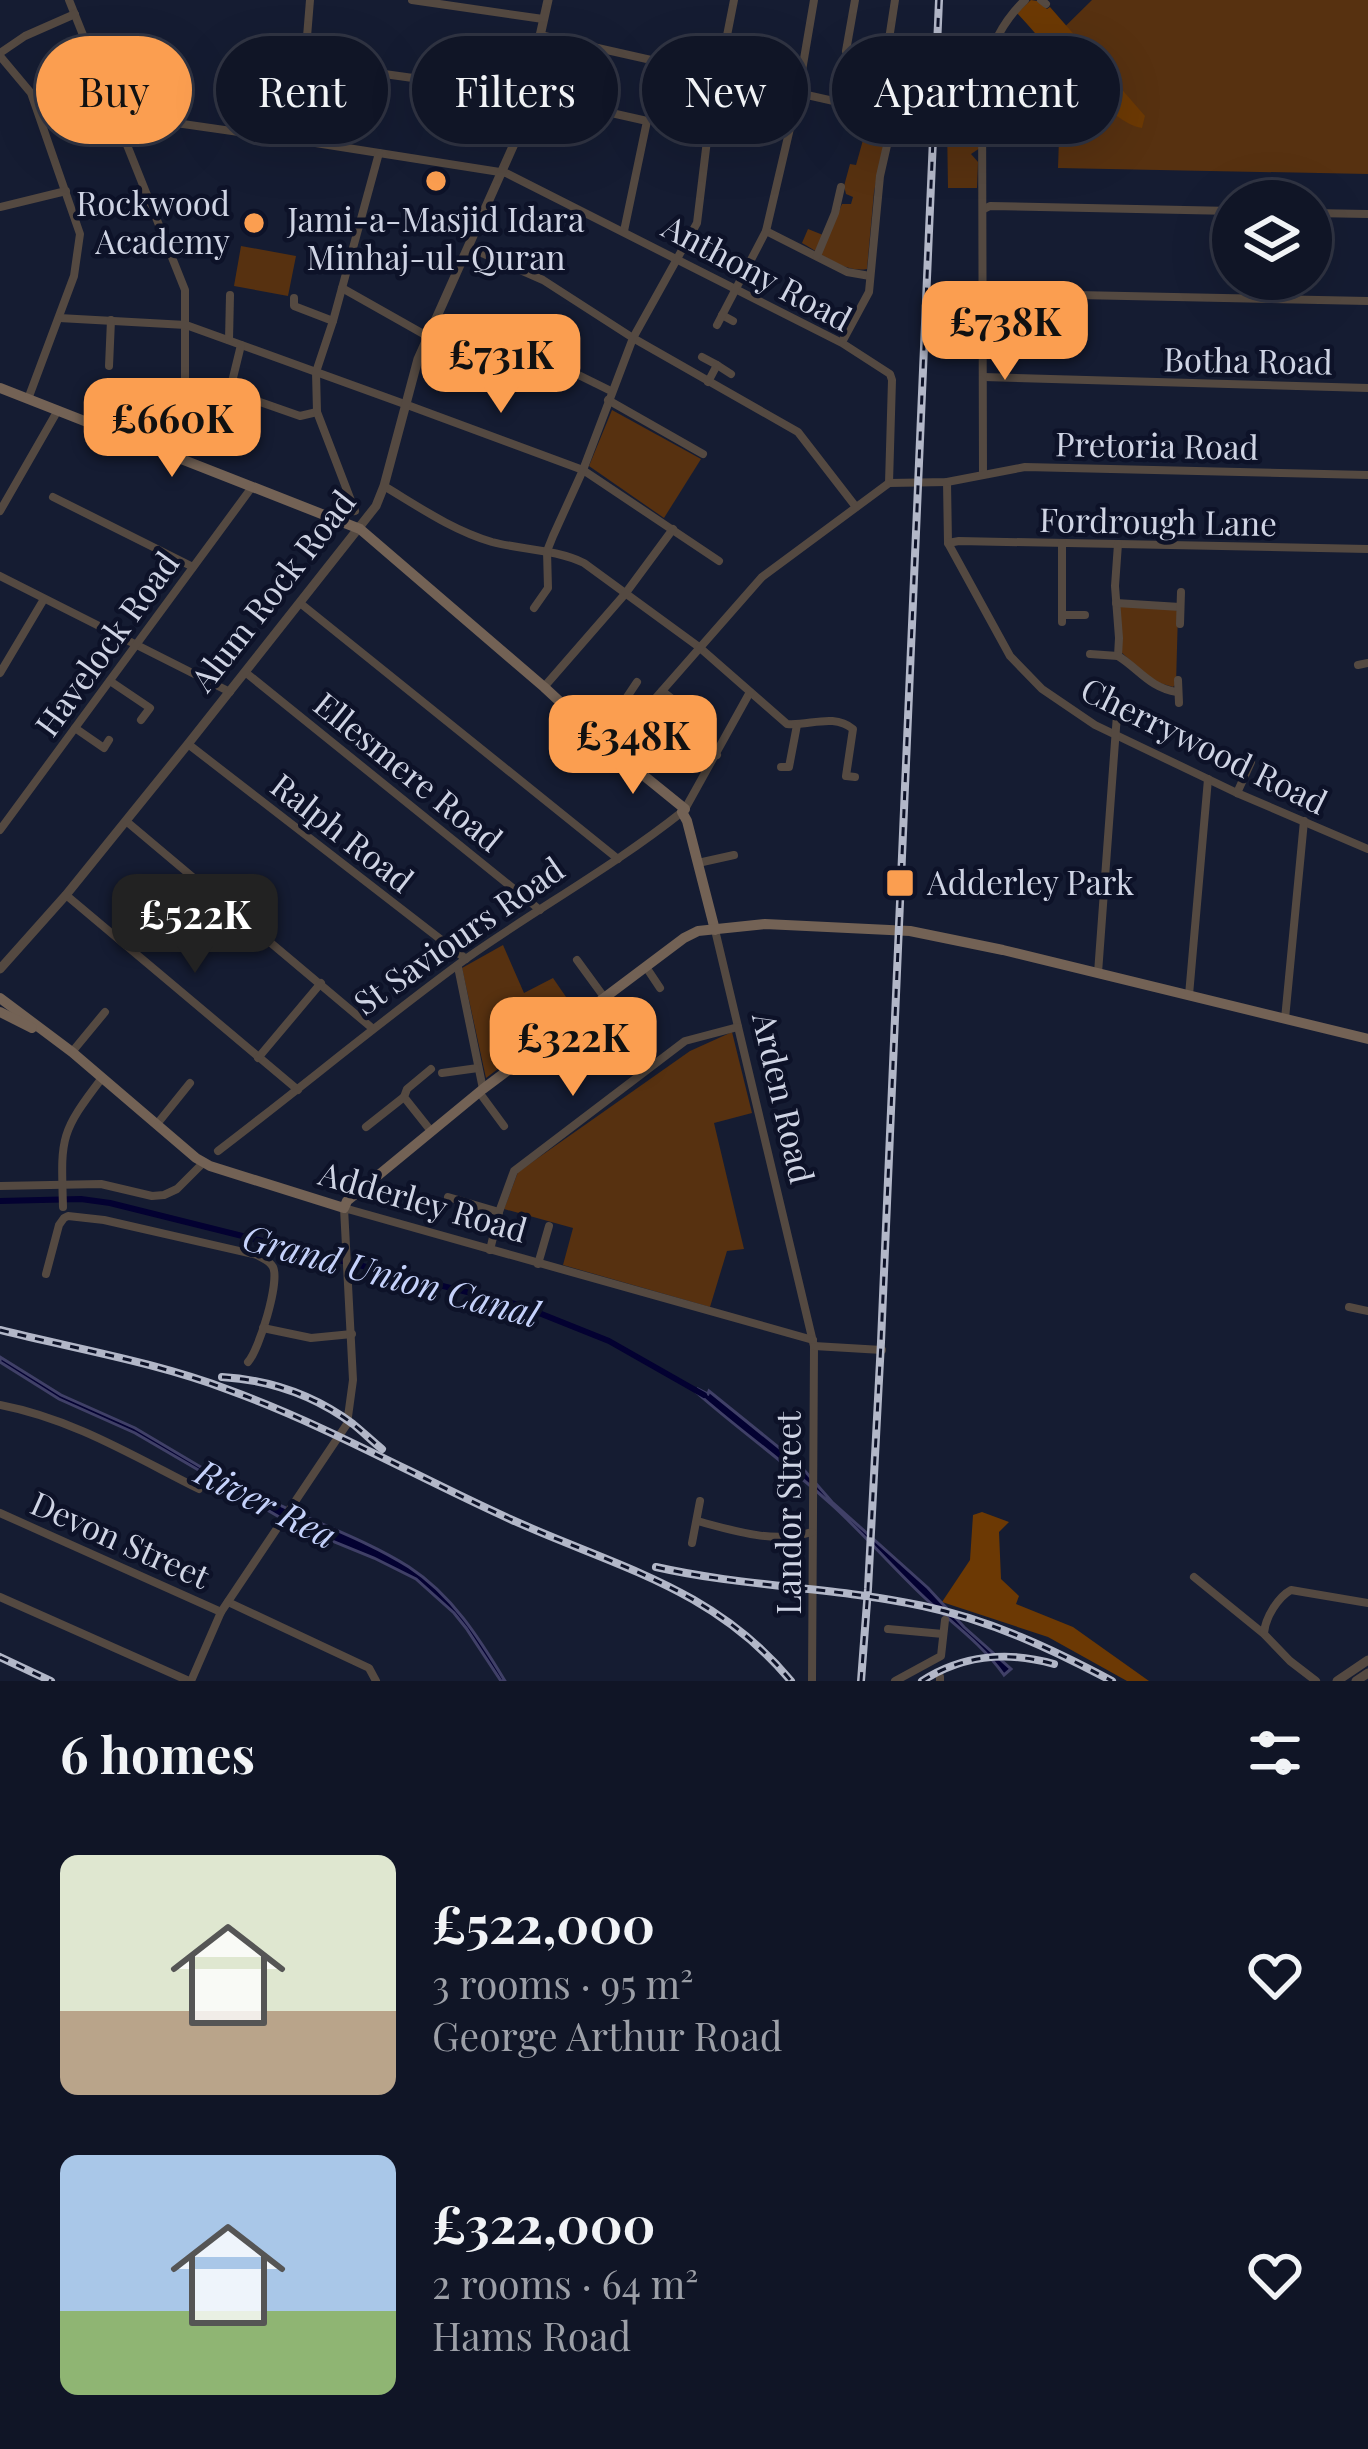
<!DOCTYPE html>
<html lang="en">
<head>
<meta charset="utf-8">
<style>
  :root { --surface:#101526; --page:#1e2232; --text:#f1f3f6; --muted:#9c9fa7; --line:#303443; --accent:#fb9e50 }
  body { margin:0; font-family:"Playfair Display",serif; background:var(--page); color:var(--text); height:100vh; display:flex; flex-direction:column; font-size:45px; white-space:nowrap }
  * { box-sizing:border-box; margin:0 }
  p { font-size:39px; color:var(--muted) }
  .icon { flex:none; width:66px; height:66px; fill:none; stroke:currentColor; stroke-width:2; stroke-linecap:round; stroke-linejoin:round }
  .map { position:relative; height:1681px; overflow:hidden }
  .details { display:flex; flex-direction:column; background:var(--surface); flex:1 }
  .details>* { flex:none }
  .banner { position:absolute; left:36px; top:36px; width:1296px; height:108px; display:flex; gap:24px }
  .buttons { position:absolute; left:1212px; top:180px; display:grid; gap:24px }
  .buttons a { display:grid; place-items:center; width:120px; height:120px; border-radius:50%; background:var(--surface); box-shadow:0 12px 48px #0002,0 0 0 3px var(--line); font-size:60px }
  .price { position:absolute; translate:-50% -102px; padding:0 27px; border-radius:24px; background:var(--accent); color:#111; font-size:39px; line-height:78px; filter:drop-shadow(0 3px 6px #0008) }
  .price::after { content:''; position:absolute; left:50%; top:72px; width:36px; height:27px; margin-left:-18px; background:inherit; clip-path:polygon(0 0,100% 0,50% 100%) }
  .price.on { background:#222; color:#fff }
  ul { padding:0; list-style:none }
  li { display:flex; align-items:center; gap:36px; height:300px; padding:0 60px }
  li span { display:grid; place-items:center; flex:none; width:336px; height:240px; border-radius:18px; color:#555 }
  li>.icon { margin-inline-start:auto }
  span .icon { width:144px; height:144px; fill:#fffc; stroke-width:1 }
  li b { font-size:51px }
  h2 { display:flex; justify-content:space-between; align-items:center; height:144px; padding:0 60px; font-size:51px }
  .chip { padding:0 42px; border-radius:54px; background:var(--surface); box-shadow:0 12px 48px #0002,0 0 0 3px var(--line); font-size:42px; line-height:108px }
  .chip.on { background:var(--accent); color:#111 }
  .map>svg:first-child { display:block }
  .green { fill:#573110 }
  .forest { fill:#6c3904 }
  .water { fill:#030131; stroke:#404067; stroke-width:3 }
  .lines { fill:none; stroke-linecap:round; stroke-linejoin:round }
  .canal { stroke:#030131; stroke-width:6 }
  .minor { stroke:#544941; stroke-width:8 }
  .tertiary { stroke:#544941; stroke-width:9 }
  .secondary { stroke:#736255; stroke-width:10 }
  .rail-casing { stroke:#b2b7c8; stroke-width:8 }
  .rail { stroke:#0d1228; stroke-width:3; stroke-dasharray:9; stroke-linecap:butt }
  .poi-dot { fill:#fb9e50; stroke:#0d1228; stroke-width:4.5 }
  .labels { text-anchor:middle; stroke-width:9; stroke-linejoin:round; paint-order:stroke }
  .poi-label { font-size:33px; fill:#cfd4e4; stroke:#0d1228; text-anchor:end }
  .street-label { font-size:33px; fill:#cfd4e4; stroke:#0d1228 }
  .water-label { font-size:36px; font-style:italic; fill:#c5d2fb; stroke:#0d1228 }
</style>
</head>
<body>
<div class="map">
<svg width="1368" height="1681" viewBox="0 0 1368 1681">
  <rect width="100%" height="100%" fill="#151c32"/>
  <g class="green">
    <polygon points="1092,0 1368,0 1368,174 1058,168 1060,108 1025,66"/>
    <path d="M870 115 888 121 874 192 867 269C844 273 822 254 802 243L808 229 828 237 842 204H851L853 197 846 194 844 186 850 164 856 165Z"/>
    <polygon points="981,123 980,148 971,154 978,162 977,188 948,188 947,124"/>
    <polygon points="241,246 296,256 288,296 234,286"/>
    <polygon points="612,410 701,459 664,518 589,466"/>
    <polygon points="1123,605 1174,609 1178,612 1176,684 1173,687 1153,681 1121,652 1119,608"/>
    <polygon points="503,945 524,993 553,978 575,1010 486,1078 462,968"/>
    <polygon points="732,1032 752,1113 714,1123 744,1249 727,1251 710,1307 563,1265 573,1228 504,1209 518,1172 690,1051"/>
  </g>
  <g class="forest">
    <path d="M1031 0 1037 1 1047 9 1050 7 1145 116 1142 128C1107 123 1043 40 1017 13Z"/>
    <polygon points="982,1512 1009,1522 999,1532 1001,1579 1019,1596 1016,1604 1073,1627 1149,1681 1127,1681 1048,1637 942,1602 970,1560 973,1515"/>
  </g>
  <g class="water">
    <path d="M0 1357 61 1395 135 1428 226 1482 249 1490C301 1518 360 1536 409 1567 452 1595 479 1638 505 1681H501L466 1628 454 1613 416 1579 374 1558 293 1525 135 1433 59 1399 0 1362Z"/>
    <path d="M698 1389 708 1394 709 1391 798 1463 832 1502 928 1588 964 1627 1011 1669 1004 1675C982 1644 952 1623 925 1598 893 1568 864 1534 832 1505 789 1465 740 1431 696 1392Z"/>
  </g>
  <g class="lines">
    <polyline class="canal" points="0,1201 81,1199 110,1203 519,1305 609,1341 704,1395"/>
    <g class="minor">
      <polyline points="69,0 185,290 185,378 161,451"/>
      <polyline points="412,0 543,19"/>
      <polyline points="1041,0 1046,4"/>
      <polyline points="540,35 878,111 893,119 911,122"/>
      <polyline points="846,51 855,0"/>
      <polyline points="0,53 25,36 75,14"/>
      <polyline points="0,56 31,93 80,234 74,276 28,399"/>
      <polyline points="306,63 527,94 647,121 624,231"/>
      <polyline points="983,75 1006,84 1022,104"/>
      <polyline points="1007,104 1016,96"/>
      <polyline points="878,111 895,0"/>
      <polyline points="122,134 162,121 287,139 299,135 303,141 506,173 842,343 890,374 892,380 889,483"/>
      <polyline points="299,135 310,0"/>
      <polyline points="984,135 1027,135 1028,124"/>
      <polyline points="0,207 66,191"/>
      <polyline points="984,209 990,206 1233,211"/>
      <polyline points="1311,213 1368,214"/>
      <polyline points="766,231 847,272 870,276"/>
      <polyline points="468,247 543,280 633,338 798,432 856,507"/>
      <polyline points="817,256 835,213 841,187"/>
      <polyline points="342,288 427,336"/>
      <polyline points="984,293 1368,301"/>
      <polyline points="294,298 294,306 333,321"/>
      <polyline points="722,315 733,321"/>
      <polyline points="59,318 186,325 410,406 583,470 719,561"/>
      <polyline points="717,325 766,231 798,94 814,0"/>
      <polyline points="229,340 230,295"/>
      <polyline points="842,342 869,292 880,176 893,119"/>
      <polyline points="702,357 717,365 708,382"/>
      <polyline points="544,358 611,391"/>
      <polyline points="717,365 731,374"/>
      <polyline points="109,366 111,320"/>
      <polyline points="539,369 552,340"/>
      <polyline points="984,377 1368,388"/>
      <polyline points="230,390 241,345"/>
      <polyline points="608,400 703,454"/>
      <polyline points="260,402 300,416 317,412"/>
      <path d="M983 473 982 80C989 49 1002 22 1025 0"/>
      <polyline points="947,482 948,543 1010,656 1042,689 1095,725 1237,793 1368,849"/>
      <path d="M384 486C419 507 452 530 492 542 523 550 555 549 584 563L699 647 787 724C810 726 833 713 853 729L846 776 855 777"/>
      <polyline points="53,497 193,567"/>
      <polyline points="0,511 58,410"/>
      <polyline points="355,511 317,412 316,372 333,321 379,153"/>
      <polyline points="948,543 959,541 1368,549"/>
      <path d="M1118 544 1115 586 1119 638 1118 656C1139 669 1150 688 1177 692"/>
      <polyline points="0,576 230,692"/>
      <polyline points="300,603 618,859"/>
      <polyline points="1116,603 1180,607"/>
      <polyline points="534,608 548,588 547,551 553,536 583,470 633,338 697,223 708,132 734,0"/>
      <polyline points="1062,615 1085,615"/>
      <polyline points="1062,622 1062,543"/>
      <polyline points="1180,624 1181,592"/>
      <polyline points="1090,654 1118,656"/>
      <polyline points="1358,665 1368,663"/>
      <polyline points="245,672 540,910"/>
      <polyline points="0,673 44,599"/>
      <polyline points="1178,680 1179,703"/>
      <polyline points="110,681 150,708 141,720"/>
      <polyline points="637,682 625,700 642,715"/>
      <polyline points="544,687 625,594 673,529"/>
      <polyline points="662,691 690,713"/>
      <polyline points="75,728 104,748 109,740"/>
      <polyline points="691,738 717,755"/>
      <polyline points="188,744 466,959"/>
      <polyline points="611,749 762,577 889,483 947,482 1025,467 1368,475"/>
      <polyline points="781,767 789,767 797,725"/>
      <polyline points="1237,793 1251,762"/>
      <polyline points="685,809 750,692"/>
      <polyline points="126,821 372,1028"/>
      <polyline points="0,830 252,487"/>
      <polyline points="698,863 734,855"/>
      <polyline points="66,895 298,1090"/>
      <polyline points="715,930 814,1346 812,1681"/>
      <polyline points="577,960 604,997"/>
      <polyline points="458,967 483,1089"/>
      <polyline points="646,967 660,988"/>
      <polyline points="1098,973 1118,701"/>
      <polyline points="1189,995 1208,779"/>
      <polyline points="1285,1019 1304,821"/>
      <polyline points="72,1052 105,1012"/>
      <polyline points="258,1058 321,983"/>
      <polyline points="431,1069 407,1089 404,1097 431,1131"/>
      <polyline points="442,1073 478,1068"/>
      <polyline points="479,1092 504,1126"/>
      <polyline points="157,1124 190,1083"/>
      <polyline points="366,1127 404,1097"/>
      <path d="M218 1151C302 1087 382 1020 467 958 538 908 614 866 682 812"/>
      <polyline points="0,1186 101,1184 152,1196 164,1195 177,1189 204,1162"/>
      <polyline points="448,1197 499,1212"/>
      <path d="M63 1207C61 1138 59 1134 102 1078"/>
      <polyline points="490,1250 499,1212 514,1171 685,1041 738,1027"/>
      <polyline points="538,1264 549,1226"/>
      <path d="M46 1274 59 1225 64 1218 68 1216 104 1220 257 1255C263 1259 269 1260 273 1267 280 1282 259 1350 248 1362"/>
      <polyline points="1349,1307 1368,1311"/>
      <polyline points="263,1328 311,1338 352,1334"/>
      <polyline points="814,1346 882,1350"/>
      <path d="M0 1405C73 1419 133 1456 199 1489"/>
      <polyline points="0,1513 221,1612"/>
      <path d="M697 1521C735 1531 773 1544 812 1532"/>
      <polyline points="692,1543 700,1501"/>
      <polyline points="1194,1577 1264,1634 1290,1661 1316,1681"/>
      <polyline points="0,1597 189,1681"/>
      <polyline points="228,1602 369,1668 376,1681"/>
      <polyline points="888,1629 943,1634"/>
      <path d="M1264 1633C1265 1618 1278 1597 1291 1590L1368 1603"/>
      <polyline points="191,1681 221,1612 347,1424 353,1380 344,1208 813,1340"/>
      <polyline points="895,1681 941,1656 945,1620"/>
      <polyline points="940,1681 940,1677"/>
    </g>
    <g class="tertiary">
      <polyline points="0,969 66,895 188,744 376,506 384,486 418,359 518,135 548,0"/>
      <polyline points="1337,1681 1368,1660"/>
      <polyline points="1356,1681 1368,1673"/>
    </g>
    <g class="secondary">
      <polyline points="0,388 360,529 544,687 611,749 685,809 682,812 687,821 715,930"/>
      <polyline points="0,998 72,1052 196,1158 210,1166 344,1208 347,1201 483,1089 684,938 698,931 765,924 910,931 1003,950 1368,1039"/>
      <polyline points="0,1012 32,1028"/>
    </g>
    <defs>
      <g id="rail">
        <path d="M0 1330C76 1349 155 1362 229 1390 326 1425 417 1477 510 1519 616 1567 713 1587 791 1681"/>
        <path d="M222 1377C270 1380 314 1395 353 1424 363 1432 372 1441 382 1449"/>
        <path d="M656 1567C744 1587 835 1587 923 1606 990 1620 1052 1649 1112 1681"/>
        <polyline points="0,1657 51,1681"/>
        <polyline points="861,1681 868,1589 881,1342 939,0"/>
        <path d="M922 1681C962 1655 1008 1651 1054 1664"/>
      </g>
    </defs>
    <use href="#rail" class="rail-casing"/>
    <use href="#rail" class="rail"/>
  </g>
  <g class="poi-dot">
    <circle cx="436" cy="181" r="12"/>
    <circle cx="254" cy="223" r="12"/>
    <rect x="885" y="868" width="30" height="30" rx="6"/>
  </g>
  <g class="labels">
    <g class="poi-label">
      <text x="230" y="216">Rockwood<tspan x="230" dy="38">Academy</tspan></text>
      <text x="436" y="232" text-anchor="middle">Jami-a-Masjid Idara<tspan x="436" dy="38">Minhaj-ul-Quran</tspan></text>
      <text x="927" y="895" text-anchor="start">Adderley Park</text>
    </g>
    <g class="street-label">
      <text transform="translate(757 273) rotate(28)" y="12">Anthony Road</text>
      <text transform="translate(1248 361) rotate(1)" y="12">Botha Road</text>
      <text transform="translate(1157 446) rotate(1)" y="12">Pretoria Road</text>
      <text transform="translate(1158 522) rotate(1)" y="12">Fordrough Lane</text>
      <text transform="translate(273 591) rotate(-52)" y="12">Alum Rock Road</text>
      <text transform="translate(107 644) rotate(-54)" y="12">Havelock Road</text>
      <text transform="translate(1204 746) rotate(26)" y="12">Cherrywood Road</text>
      <text transform="translate(408 772) rotate(39)" y="12">Ellesmere Road</text>
      <text transform="translate(342 833) rotate(38)" y="12">Ralph Road</text>
      <text transform="translate(459 936) rotate(-35)" y="12">St Saviours Road</text>
      <text transform="translate(783 1098) rotate(77)" y="12">Arden Road</text>
      <text transform="translate(423 1202) rotate(16)" y="12">Adderley Road</text>
      <text transform="translate(789 1513) rotate(-90)" y="12">Landor Street</text>
      <text transform="translate(120 1540) rotate(24)" y="12">Devon Street</text>
    </g>
    <g class="water-label">
      <text transform="translate(391 1276) rotate(15)" y="13">Grand Union Canal</text>
      <text transform="translate(266 1504) rotate(27)" y="13">River Rea</text>
    </g>
  </g>
</svg>
<div class="buttons">
<a><svg class="icon" aria-label="layers" viewBox="0 0 24 24"><path d="M12 4l9 5-9 5-9-5zM3 14l9 5 9-5"/></svg></a>
</div>
<b class="price" style="left:1005px;top:383px">£738K</b>
<b class="price" style="left:501px;top:416px">£731K</b>
<b class="price" style="left:172px;top:480px">£660K</b>
<b class="price" style="left:633px;top:797px">£348K</b>
<b class="price on" style="left:195px;top:976px">£522K</b>
<b class="price" style="left:573px;top:1099px">£322K</b>
<div class="banner">
<a class="chip on">Buy</a>
<a class="chip">Rent</a>
<a class="chip">Filters</a>
<a class="chip">New</a>
<a class="chip">Apartment</a>
</div>
</div>
<section class="details">
<h2>6 homes<svg class="icon" aria-label="filters" viewBox="0 0 24 24"><path d="M4 7h16M4 17h16"/><circle cx="9" cy="7" r="2"/><circle cx="15" cy="17" r="2"/></svg></h2>
<ul>
<li><span style="background:linear-gradient(#dfe7d0 65%,#b9a48a 0)"><svg class="icon" aria-label="home" viewBox="0 0 24 24"><path d="M3 11l9-7 9 7M6 9v11h12V9"/></svg></span><div><b>£522,000</b><p>3 rooms · 95 m²</p><p>George Arthur Road</p></div><svg class="icon" aria-label="heart" viewBox="0 0 24 24"><path d="M12 20l-8-8c-3-5 5-10 8-4 3-6 11-1 8 4z"/></svg></li>
<li><span style="background:linear-gradient(#a9c7e8 65%,#8fb573 0)"><svg class="icon" aria-label="home" viewBox="0 0 24 24"><path d="M3 11l9-7 9 7M6 9v11h12V9"/></svg></span><div><b>£322,000</b><p>2 rooms · 64 m²</p><p>Hams Road</p></div><svg class="icon" aria-label="heart" viewBox="0 0 24 24"><path d="M12 20l-8-8c-3-5 5-10 8-4 3-6 11-1 8 4z"/></svg></li>
</ul>
</section>
</body>
</html>
